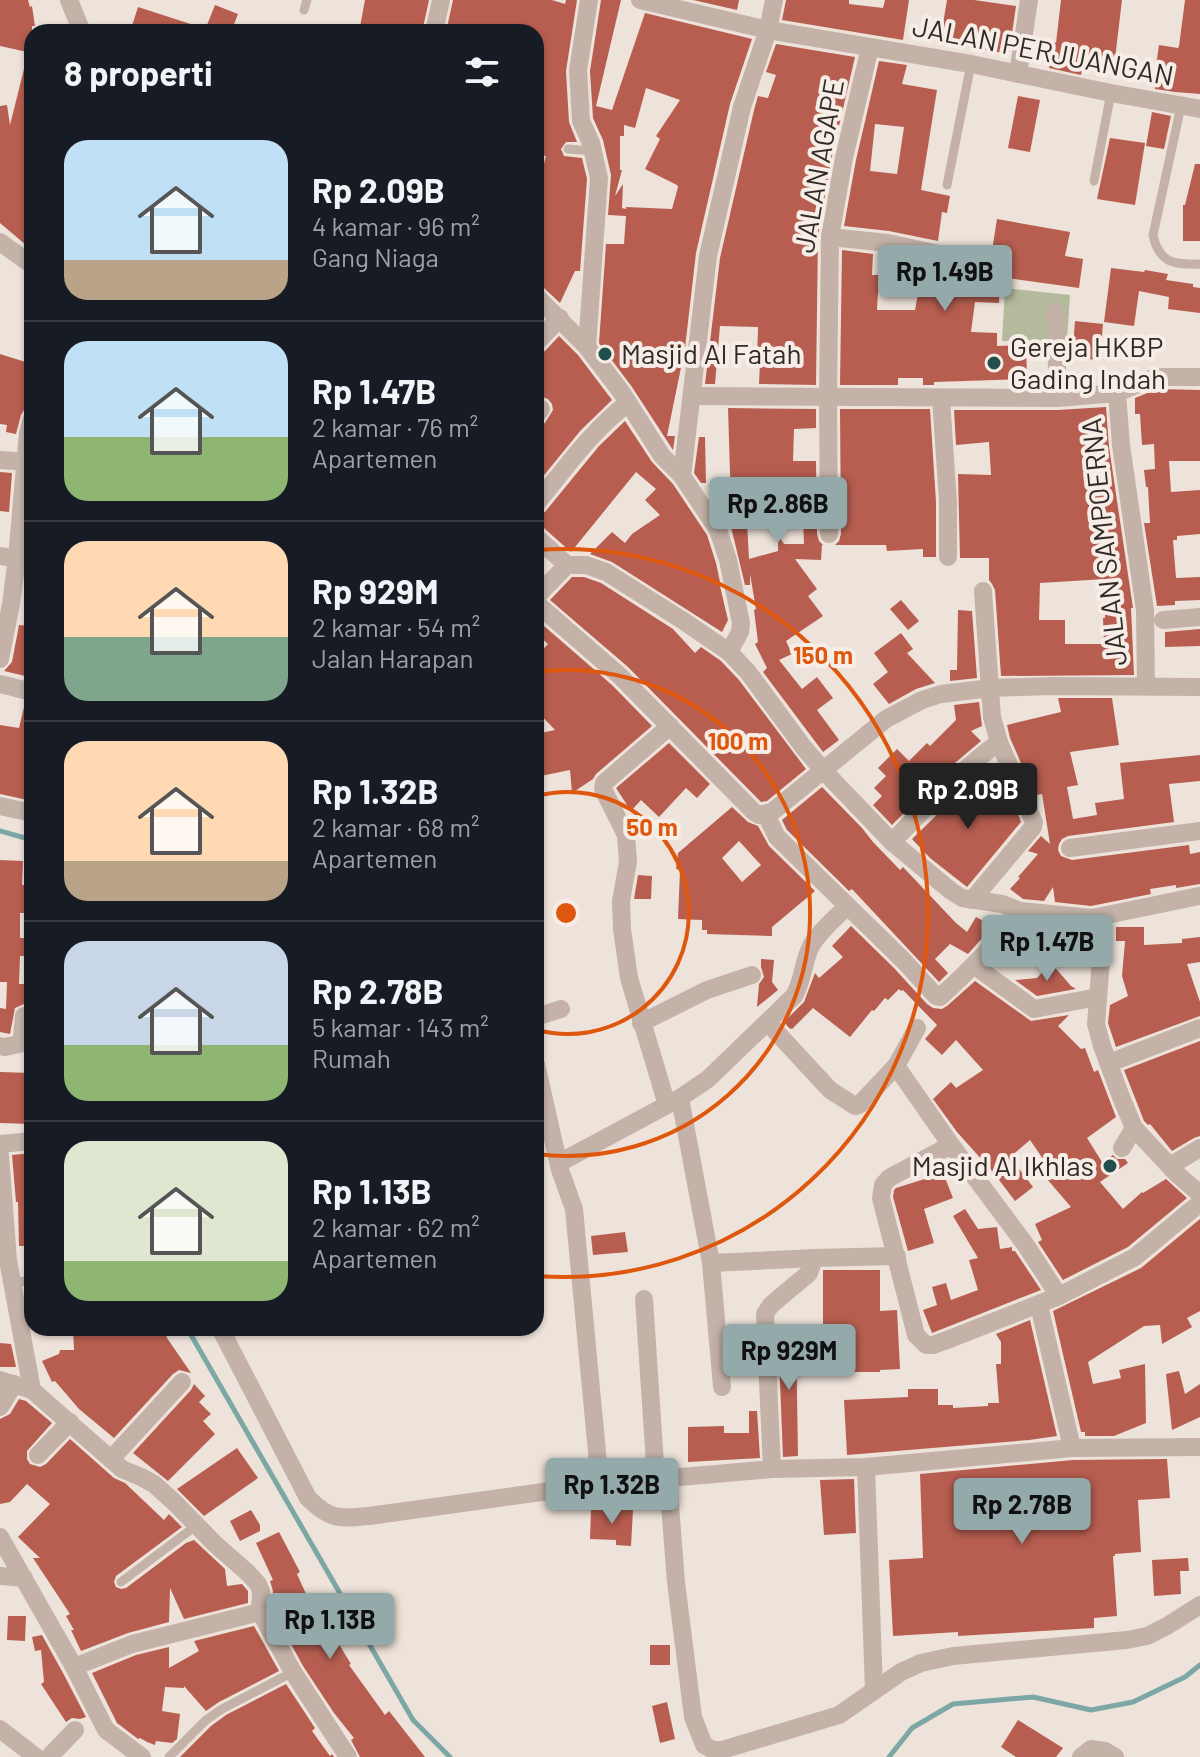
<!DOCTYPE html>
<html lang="id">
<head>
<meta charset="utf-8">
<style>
  :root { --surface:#171b24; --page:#242831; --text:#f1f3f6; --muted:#9ea1a6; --line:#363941; --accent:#94a9aa }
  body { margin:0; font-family:Barlow,sans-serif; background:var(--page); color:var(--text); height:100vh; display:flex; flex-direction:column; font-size:30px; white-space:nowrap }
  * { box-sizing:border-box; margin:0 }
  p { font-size:26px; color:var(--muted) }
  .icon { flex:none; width:44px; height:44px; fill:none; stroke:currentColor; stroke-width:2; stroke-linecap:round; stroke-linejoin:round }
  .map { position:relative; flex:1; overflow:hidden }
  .drawer { position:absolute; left:24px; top:24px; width:520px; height:1312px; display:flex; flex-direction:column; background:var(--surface); border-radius:24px; box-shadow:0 2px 6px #0004 }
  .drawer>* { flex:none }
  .price { position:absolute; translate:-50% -68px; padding:0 18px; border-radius:8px; background:var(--accent); color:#111; font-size:26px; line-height:52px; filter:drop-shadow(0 2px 4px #0008) }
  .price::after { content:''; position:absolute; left:50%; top:48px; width:24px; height:18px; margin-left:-12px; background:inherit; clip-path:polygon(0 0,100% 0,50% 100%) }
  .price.current { background:#222; color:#fff }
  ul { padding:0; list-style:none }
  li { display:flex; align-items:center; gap:24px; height:200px; padding:0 40px }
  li+li { border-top:2px solid var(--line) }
  li span { display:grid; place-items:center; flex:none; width:224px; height:160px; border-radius:24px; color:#555 }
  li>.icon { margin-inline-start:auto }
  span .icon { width:96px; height:96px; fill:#fffc; stroke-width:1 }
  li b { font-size:34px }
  h2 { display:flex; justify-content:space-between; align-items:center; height:96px; padding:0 40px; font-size:34px }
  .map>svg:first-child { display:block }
  .green { fill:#b4bb9c }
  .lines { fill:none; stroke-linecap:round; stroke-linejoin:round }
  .stream { stroke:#7da7a5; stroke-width:5 }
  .building { fill:#b75e50; fill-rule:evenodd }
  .service { stroke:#c4b2a8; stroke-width:9 }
  .minor { stroke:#c4b2a8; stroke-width:18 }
  .ring { fill:none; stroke:#df570d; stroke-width:4 }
  .poi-dot { fill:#224e4d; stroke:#f6ede6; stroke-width:3 }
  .labels { text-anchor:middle; stroke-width:8; stroke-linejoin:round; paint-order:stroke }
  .street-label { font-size:28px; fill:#322a27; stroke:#f6ede6 }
  .poi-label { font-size:28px; fill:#322a27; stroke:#f6ede6; text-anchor:start }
  .centre { fill:#df570d; stroke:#f6ede6; stroke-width:4 }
  .ring-label { font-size:24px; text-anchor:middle; font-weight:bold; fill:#df570d; stroke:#f6ede6; stroke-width:8; stroke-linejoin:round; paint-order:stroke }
</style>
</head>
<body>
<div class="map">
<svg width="1200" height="1757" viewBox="0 0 1200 1757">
  <rect width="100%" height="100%" fill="#eee3da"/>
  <polygon class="green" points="1005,288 1070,295 1067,341 1002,341"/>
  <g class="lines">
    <g class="stream">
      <polyline points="0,831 32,840"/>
      <polyline points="187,1328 413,1720 450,1757"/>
      <polyline points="889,1757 912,1728 953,1704 1033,1697 1091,1710 1133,1702 1185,1677 1200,1665"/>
    </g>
  </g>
  <g class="building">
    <polygon points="0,0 28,0 30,7 32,6 35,26 32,26 32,53 0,46"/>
    <polygon points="365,0 429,0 422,32 359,32"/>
    <polygon points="453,0 552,0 565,4 566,0 577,0 566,71 569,122 577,142 566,142 561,149 564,156 582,158 587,179 580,271 575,271 560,303 544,288 536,284 536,194 546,156 536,155 536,32 446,32"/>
    <path d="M601 0H621L596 106 612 110 645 13 752 39 730 104 696 253 685 348 667 436H675L673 450 632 387 599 343 606 244H624L626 216 608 215 611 175 603 140 593 118 590 71ZM646 88 680 100 656 136 660 139 645 169 677 185 678 187 672 209 626 207V209L622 208 623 184 615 196 622 170H620V136H624V125L635 128Z"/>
    <polygon points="693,0 739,0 737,10"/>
    <polygon points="786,0 849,0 849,4 883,8 885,0 909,0 903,40 782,20"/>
    <polygon points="947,0 974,0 1016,6 1009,54 940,42"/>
    <polygon points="1061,0 1122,0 1114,67 1083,63 1081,75 1049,68 1054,42 1056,43"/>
    <polygon points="1185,0 1200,0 1200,94 1175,92 1155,89 1155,87 1153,86 1159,45 1178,48 1179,46"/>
    <polygon points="215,5 238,14 231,32 224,32 207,25"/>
    <polygon points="138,7 206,29 206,32 130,32"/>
    <polygon points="776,44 855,57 832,156 818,235 816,385 759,384 760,362 757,362 758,327 720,326 715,384 705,384 720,258 754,110 758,96 768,98 776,75 766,72"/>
    <polygon points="27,57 32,58 32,250 0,223 0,106 7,105 10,125"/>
    <path d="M879 61 907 65 902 84 937 90 921 190 950 196 947 213 942 212 938 241 889 231 844 226 856 160ZM875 124 904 127 897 174 870 171Z"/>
    <polygon points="1018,96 1040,100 1030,152 1008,148"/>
    <polygon points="1152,112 1171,116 1164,149 1146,146"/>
    <polygon points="1110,138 1145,143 1135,205 1097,199"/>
    <polygon points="1195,164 1200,164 1200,241 1183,241 1183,205 1185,205"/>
    <polygon points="997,219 1070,232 1065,256 1083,259 1079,288 1000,277 999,303 975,302 971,332 997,333 997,346 1026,345 1027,379 934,382 934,385 923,385 923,378 898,378 898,385 840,385 842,250 873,254 872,275 879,275 877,310 915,310 921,278 898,274 900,258 959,271 966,270 971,266 979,267 981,256 991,257"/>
    <polygon points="1111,268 1144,272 1145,270 1168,274 1166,280 1193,284 1193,287 1200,288 1200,313 1168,309 1169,297 1139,291 1134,326 1104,322"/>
    <polygon points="1075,321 1103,324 1100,360 1072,358"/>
    <polygon points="559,336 578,355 612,400 581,430 536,485 536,427 545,423 553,410 552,404 548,399 542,397 536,398 536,355 545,351"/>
    <polygon points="0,354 32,364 32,403 30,407 24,410 21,415 16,434 6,432 7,425 0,424"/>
    <polygon points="1157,389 1200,390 1200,461 1169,461 1171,492 1200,490 1200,534 1177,536 1177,540 1173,540 1176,578 1200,577 1200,600 1175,601 1175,605 1157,606 1144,523 1150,523 1148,487 1146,487 1144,470 1155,469 1154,444 1142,445 1140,414 1135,414 1135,398"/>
    <path d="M1106 407 1109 447 1133 608H1131L1134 675 1001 676 995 590 992 584 989 580V558H960L958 474 991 475 989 442 956 445 954 410H1058ZM1105 579V618H1103L1104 644H1065V620H1039L1040 583Z"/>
    <path d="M728 408 816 409V428L794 429 793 461H816L817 534 819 541 823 545H822L821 560 795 559 817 589 808 596 823 616 786 641 792 654 779 660 802 689 817 677 833 698 817 710 839 740 823 752 763 672 767 668 755 644 758 642 754 610 756 609 750 574V585H745L726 506 731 505ZM802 491 804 544H784L778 535V551L749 559 747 522 760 520 754 493Z"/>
    <polygon points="840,409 930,409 936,502 936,557 923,557 923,549 887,551 886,545 835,545 839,541 841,534"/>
    <polygon points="625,421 652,462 673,484 707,535 716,563 720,582 719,582 728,620 722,632 612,562 590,554 612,532 625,543 632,534 660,515 645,500 656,489 636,472 571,552 536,521 536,516 545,512 599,446"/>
    <polygon points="699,437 705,437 706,483 701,483 694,473"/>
    <polygon points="0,472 12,473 9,512 0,511"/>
    <polygon points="572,577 584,577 601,583 673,629 695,653 701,647 721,661 739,680 806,769 767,801 761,802 628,667 550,600"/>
    <polygon points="901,600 919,621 908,630 890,609"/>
    <polygon points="958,610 972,611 977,678 950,681 950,670 957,670"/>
    <polygon points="536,619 612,685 652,726 596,774 593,779 572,793 570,770 536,777 536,734 555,730 536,710 536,688 544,680 536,672 536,657 548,644 536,633"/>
    <polygon points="19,625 32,626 32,647 25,676 4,671 12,662"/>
    <polygon points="1200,629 1200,646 1165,647 1165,632"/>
    <polygon points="901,633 913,649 907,653 935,683 916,689 889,704 873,684 888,672 874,653"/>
    <polygon points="1058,698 1112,698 1119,745 1070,752 1078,785 1067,787 1073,819 1097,815 1095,803 1124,799 1120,763 1200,755 1200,781 1169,784 1174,822 1068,836 1062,839 1059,844 1058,850 1061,856 1072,860 1189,845 1190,854 1200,852 1200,884 1176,888 1176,885 1150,889 1151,894 1091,906 1055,902 1053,887 1044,901 1023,899 1010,889 1020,878 1018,877 1038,854 1028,851 1041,836 1050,844 1042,794 1036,795 1030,768 1024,770 1010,738 1007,725 1061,712"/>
    <polygon points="979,702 982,726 971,731 981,741 949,768 892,825 873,805 882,796 874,788 886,776 878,768 897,749 909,761 927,743 930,746 956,720 954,705"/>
    <polygon points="25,703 32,704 32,801 0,794 0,725 19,728"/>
    <polygon points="669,743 710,784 697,798 686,788 659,817 641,800 631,811 616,788"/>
    <polygon points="978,775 987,784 986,785 1018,814 1021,822 967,887 930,858 912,839"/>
    <polygon points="822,787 862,828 873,842 900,870 903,867 956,923 967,932 976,917 993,926 968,954 950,944 935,959 948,973 939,982 852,889 849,891 787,830 782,820"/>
    <path d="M732 807 748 822 758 826 769 846 815 891 772 927V936L707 934V930H702V920L678 919 680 870 676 869 678 853ZM739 841 761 865 742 882 722 858Z"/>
    <polygon points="0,860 23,861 22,885 29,885 28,913 20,913 20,938 32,938 32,956 20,956 19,984 32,984 32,1007 24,1004 15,1008 10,1034 0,1032 0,1008 6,1009 7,982 0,982"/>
    <polygon points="638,875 652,876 651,899 634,899"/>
    <polygon points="851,926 894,968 927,1004 933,1008 942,1009 947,1006 975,981 1031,1021 1069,1015 1058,1026 1081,1049 1085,1048 1094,1072 1098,1070 1116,1117 1087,1138 1102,1162 1113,1155 1117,1159 1125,1159 1128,1163 1100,1182 1123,1209 1142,1192 1143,1193 1166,1179 1187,1198 1128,1247 1063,1280 1038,1242 1042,1240 1035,1224 1071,1207 1041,1172 1048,1166 1030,1140 1010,1157 1033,1187 1015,1201 993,1172 957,1132 933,1099 951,1082 956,1088 983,1070 956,1040 942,1055 925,1039 937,1025 903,990 901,991 899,989 888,1000 885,998 874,1011 872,1010 850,1037 813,1008 792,1029 789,1028 784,1022 804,1002 815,973 819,978 843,957 832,946"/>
    <polygon points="1116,927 1144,927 1144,945 1182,943 1182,939 1200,937 1200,962 1187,964 1200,1002 1200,1016 1116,1047 1108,1023 1110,1005 1128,996 1122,976 1125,941 1116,941"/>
    <polygon points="761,959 774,960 772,982 778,990 757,1007 759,984 764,977 761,967"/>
    <polygon points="1051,963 1071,986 1076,989 1037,996 1015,980 1037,978"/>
    <polygon points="1200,1041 1200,1136 1194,1138 1172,1151 1150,1124 1148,1125 1144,1121 1124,1070"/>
    <polygon points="0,1072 31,1073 32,1124 0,1123"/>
    <polygon points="32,1153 32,1246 19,1246 18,1202 16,1202 12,1155"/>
    <polygon points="942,1170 953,1198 924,1209 934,1243 908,1251 893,1197 894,1190 896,1188 931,1177 930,1175"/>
    <polygon points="965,1209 978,1229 997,1227 1000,1249 1012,1247 1012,1251 1015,1251 1041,1290 932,1333 923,1310 937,1305 932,1287 946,1283 951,1300 978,1290 969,1260 978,1258 953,1216"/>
    <polygon points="1200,1219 1200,1311 1187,1318 1192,1327 1162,1344 1160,1325 1144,1326 1088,1362 1093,1384 1121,1378 1119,1370 1145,1364 1146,1423 1114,1436 1085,1436 1085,1432 1081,1432 1053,1311 1141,1268"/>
    <polygon points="625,1232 628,1252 593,1255 591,1236"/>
    <polygon points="823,1270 880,1270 880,1311 897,1310 900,1369 880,1370 880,1372 823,1372"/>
    <polygon points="1030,1320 1057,1436 1029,1440 847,1455 844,1400 908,1397 908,1389 938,1389 938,1405 953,1405 953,1408 988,1406 988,1403 999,1403 996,1364 1001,1364 1001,1342 996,1334"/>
    <polygon points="73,1328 157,1328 160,1334 165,1332 167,1338 191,1373 179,1370 173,1374 114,1438 79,1409 55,1381 52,1382 42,1361 59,1354 60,1350 74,1350"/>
    <polygon points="778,1332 796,1332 798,1456 783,1457"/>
    <polygon points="0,1343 11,1344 16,1367 0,1367"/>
    <polygon points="1179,1371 1185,1394 1200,1384 1200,1417 1172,1430 1166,1374"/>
    <polygon points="194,1384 205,1396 199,1402 211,1414 203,1421 215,1434 168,1481 133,1453 191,1390"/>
    <polygon points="19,1399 26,1401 52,1423 27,1451 27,1459 30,1464 40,1467 46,1464 70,1439 114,1478 125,1483 164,1520 169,1514 182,1527 116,1576 114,1582 116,1587 121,1589 126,1588 186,1543 194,1540 225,1569 227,1586 242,1584 248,1591 248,1603 184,1619 170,1588 169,1622 128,1633 81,1651 71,1630 74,1630 66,1616 70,1614 33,1558 40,1558 18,1537 50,1504 27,1484 10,1502 0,1504 0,1419 10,1414"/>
    <polygon points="749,1411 757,1411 760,1458 688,1462 688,1427 724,1426 724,1433 749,1433"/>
    <polygon points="237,1448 258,1478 204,1516 177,1489"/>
    <polygon points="1167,1459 1170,1498 1138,1500 1141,1552 1115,1554 1115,1556 1113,1556 1117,1616 1094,1618 1094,1628 958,1636 958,1632 893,1636 889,1560 923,1558 920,1474 1073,1460"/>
    <polygon points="854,1479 856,1533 824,1535 820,1480"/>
    <polygon points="251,1510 260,1525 260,1531 240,1541 230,1521"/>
    <polygon points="591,1510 633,1510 631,1546 616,1545 616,1540 590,1539"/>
    <polygon points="279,1532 300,1572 297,1574 312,1607 315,1606 323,1618 351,1664 349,1665 385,1715 389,1711 425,1757 360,1757 351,1740 354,1738 334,1713 303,1666 272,1609 273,1591 270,1581 273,1580 256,1543"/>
    <polygon points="1188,1558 1189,1571 1180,1571 1181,1594 1154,1596 1152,1560"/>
    <polygon points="8,1616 26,1616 25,1641 7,1640"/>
    <polygon points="254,1626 279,1671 219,1702 206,1711 184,1686 184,1688 165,1687 162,1711 180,1714 177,1739 172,1743 156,1741 155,1745 147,1742 140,1738 138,1739 117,1723 92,1673 136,1655 169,1647 169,1668 199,1651 194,1641"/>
    <polygon points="42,1635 63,1673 86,1717 80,1719 72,1718 66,1722 41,1684 44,1682 41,1650 35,1651 32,1637"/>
    <rect x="650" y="1645" width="20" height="20"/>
    <polygon points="286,1684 315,1728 312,1731 330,1756 332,1754 334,1757 180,1757 211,1726 226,1715"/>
    <polygon points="667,1702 675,1739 660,1743 652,1706"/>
    <polygon points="1018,1720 1063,1748 1056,1757 1016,1757 1001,1747"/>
  </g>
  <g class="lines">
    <g class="service">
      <polyline points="304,10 307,0"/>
      <path d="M1181 106 1153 235C1159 263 1174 265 1200 264"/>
      <polyline points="568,149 593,151"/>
      <polyline points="1094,181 1111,93"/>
      <polyline points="947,185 971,64"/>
      <polyline points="13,1283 32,1280"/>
      <polyline points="121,1582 197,1525"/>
      <polyline points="169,1757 206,1720 222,1709 293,1672"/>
    </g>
    <g class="minor">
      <polyline points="69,0 82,32"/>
      <polyline points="640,0 768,30 971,64 1111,93 1200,109"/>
      <polyline points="434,32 441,0"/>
      <polyline points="1018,74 1029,0"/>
      <polyline points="830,237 888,243 962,259"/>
      <polyline points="0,242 32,265"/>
      <polyline points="536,296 587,347 622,393 662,456 682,476 718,530 728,560 741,623 740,632 729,652"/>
      <polyline points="1055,311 1058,398"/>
      <polyline points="536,343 560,318"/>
      <polyline points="587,347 599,178 591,143 581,121 578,70 589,0"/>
      <polyline points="1117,393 1121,445 1145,610 1146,685"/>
      <polyline points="692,396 1058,398 1117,393 1155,377 1200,377"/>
      <polyline points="941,398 948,502 948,557"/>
      <polyline points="536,415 541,409"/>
      <polyline points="0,460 32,462"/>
      <polyline points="682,476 708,256 742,107 768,30 774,0"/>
      <path d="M536 504C565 469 591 431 628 403"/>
      <polyline points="829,534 828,398 830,237 844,158 870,47"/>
      <polyline points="536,537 567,565"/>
      <polyline points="0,556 32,561"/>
      <polyline points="536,597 567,565 586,565 606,572 682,620 729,652 748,672 804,748 823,770 892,842 951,891 962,898 1002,904 1020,911 1092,918 1099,938 1101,960 1096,1024 1102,1046 1121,1097 1134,1128 1177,1174 1200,1194"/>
      <polyline points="536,603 620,676 754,812 759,815 772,812 886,719 922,700 941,694 991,688 1051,686 1200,687"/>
      <polyline points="1163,620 1200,617"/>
      <polyline points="0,659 11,604 17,558 28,433 32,419"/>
      <polyline points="0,684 32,692"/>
      <polyline points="0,806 32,813"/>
      <path d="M766 815 777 837 903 960 936 996 940 997C970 970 996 944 1020 911"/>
      <path d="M892 842C926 807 960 771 999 742"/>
      <polyline points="1070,848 1200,831"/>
      <polyline points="972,900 1033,827 1034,822 999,742 992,717 983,591"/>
      <polyline points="1092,918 1199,896"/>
      <polyline points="975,966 1034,1009 1098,997"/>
      <polyline points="536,1017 561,1009"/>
      <polyline points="641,1023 707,990 752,975"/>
      <polyline points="768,1023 830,1090 855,1106 859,1105 896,1066 917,1028"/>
      <polyline points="0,1046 5,1047 19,1044 22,1038 24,1016"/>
      <polyline points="1109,1063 1200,1028"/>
      <polyline points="536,1064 560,1170 574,1209 600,1484"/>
      <polyline points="896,1066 951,1145"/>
      <polyline points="680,1098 711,1263 814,1258 897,1256"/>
      <polyline points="667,1105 629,978 622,929 621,901 628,862 626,835 603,789 604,783 670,726"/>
      <polyline points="0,1144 32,1141"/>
      <polyline points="1122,1148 1134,1128"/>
      <polyline points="0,1155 8,1260 32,1390"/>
      <path d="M559 1163 680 1098 708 1079 794 996C803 981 803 962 811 946 819 931 835 919 847 906"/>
      <polyline points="1170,1166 1200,1148"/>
      <polyline points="711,1263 722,1387"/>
      <polyline points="1059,1296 1025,1244 951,1145 889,1178 883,1185 881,1198 916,1335 926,1345 933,1345 947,1340 1059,1296 1135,1257 1200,1203"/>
      <polyline points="644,1299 656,1479"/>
      <polyline points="1039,1305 1072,1448"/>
      <path d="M220 1328 308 1498C330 1520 339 1519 369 1516L600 1484 772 1469 866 1467 1072 1448 1200 1447"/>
      <polyline points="0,1380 32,1390 122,1469 141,1477 154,1484 175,1503 215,1544 248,1573 258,1584 261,1591 260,1612"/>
      <polyline points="0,1407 14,1384"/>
      <polyline points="38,1455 70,1422"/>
      <polyline points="111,1459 182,1382"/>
      <polyline points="866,1467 874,1691"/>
      <polyline points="772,1469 765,1314 771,1305 809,1273 814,1258"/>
      <polyline points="668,1479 676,1582 693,1717 704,1745 713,1750 722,1750 839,1715 901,1672 921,1663 953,1656 1127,1640 1147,1636 1167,1626 1200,1605"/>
      <polyline points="0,1537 74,1667 106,1730 142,1757"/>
      <polyline points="0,1576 24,1578"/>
      <polyline points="260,1612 293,1672 348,1757"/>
      <polyline points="74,1667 132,1644 260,1612"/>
      <polyline points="0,1729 36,1757"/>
      <polyline points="49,1757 75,1730"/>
      <polyline points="1081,1757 1091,1749 1105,1751 1115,1757"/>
    </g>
  </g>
  <g class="ring">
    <path d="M537 796A121 121 0 1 1 537 1030"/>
    <path d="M536 672A243 243 0 1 1 536 1154"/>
    <path d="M537 550A364 364 0 1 1 537 1276"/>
  </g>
  <g class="poi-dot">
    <circle cx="605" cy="354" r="8"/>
    <circle cx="994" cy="363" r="8"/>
    <circle cx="1110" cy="1166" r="8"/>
  </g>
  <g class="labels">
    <g class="street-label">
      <text transform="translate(1043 51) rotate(11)" y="10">JALAN PERJUANGAN</text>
      <text transform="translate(819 166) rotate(-80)" y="10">JALAN AGAPE</text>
      <text transform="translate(1104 542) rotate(-96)" y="10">JALAN SAMPOERNA</text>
    </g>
    <g class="poi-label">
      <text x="1010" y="357">Gereja HKBP<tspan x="1010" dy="32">Gading Indah</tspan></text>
      <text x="621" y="364">Masjid Al Fatah</text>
      <text x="1094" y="1176" text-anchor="end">Masjid Al Ikhlas</text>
    </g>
  </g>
  <circle cx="566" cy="913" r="12" class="centre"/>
  <g class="ring-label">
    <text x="823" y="664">150 m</text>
    <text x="738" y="750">100 m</text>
    <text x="652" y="836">50 m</text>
  </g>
</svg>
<b class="price" style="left:945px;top:313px">Rp 1.49B</b>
<b class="price" style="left:778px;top:545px">Rp 2.86B</b>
<b class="price current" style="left:968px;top:831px">Rp 2.09B</b>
<b class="price" style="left:1047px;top:983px">Rp 1.47B</b>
<b class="price" style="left:789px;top:1392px">Rp 929M</b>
<b class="price" style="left:612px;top:1526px">Rp 1.32B</b>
<b class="price" style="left:1022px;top:1546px">Rp 2.78B</b>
<b class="price" style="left:330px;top:1661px">Rp 1.13B</b>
<section class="drawer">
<h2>8 properti<svg class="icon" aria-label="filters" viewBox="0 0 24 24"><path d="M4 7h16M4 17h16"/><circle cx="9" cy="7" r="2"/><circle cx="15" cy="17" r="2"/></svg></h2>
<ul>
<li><span style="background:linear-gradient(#bfe0f5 75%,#b9a48a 0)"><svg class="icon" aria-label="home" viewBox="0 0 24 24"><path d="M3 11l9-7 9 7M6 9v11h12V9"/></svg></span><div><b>Rp 2.09B</b><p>4 kamar · 96 m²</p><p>Gang Niaga</p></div></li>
<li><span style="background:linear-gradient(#bfe0f5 60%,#8fb573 0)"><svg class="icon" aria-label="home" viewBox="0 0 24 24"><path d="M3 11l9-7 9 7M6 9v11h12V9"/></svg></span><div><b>Rp 1.47B</b><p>2 kamar · 76 m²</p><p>Apartemen</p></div></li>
<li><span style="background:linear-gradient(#ffd9b3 60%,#7fa58c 0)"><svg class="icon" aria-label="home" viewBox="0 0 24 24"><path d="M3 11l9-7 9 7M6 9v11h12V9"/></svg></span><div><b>Rp 929M</b><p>2 kamar · 54 m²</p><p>Jalan Harapan</p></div></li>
<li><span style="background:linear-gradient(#ffd9b3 75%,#b9a48a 0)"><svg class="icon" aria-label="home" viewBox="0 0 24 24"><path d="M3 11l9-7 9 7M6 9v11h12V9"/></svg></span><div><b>Rp 1.32B</b><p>2 kamar · 68 m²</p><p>Apartemen</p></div></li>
<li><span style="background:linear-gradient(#c9d6e8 65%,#8fb573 0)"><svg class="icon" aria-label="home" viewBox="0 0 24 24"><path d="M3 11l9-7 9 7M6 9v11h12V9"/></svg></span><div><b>Rp 2.78B</b><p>5 kamar · 143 m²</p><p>Rumah</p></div></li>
<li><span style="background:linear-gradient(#dfe7d0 75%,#8fb573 0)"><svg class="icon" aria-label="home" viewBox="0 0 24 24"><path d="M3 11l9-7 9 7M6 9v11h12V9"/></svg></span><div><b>Rp 1.13B</b><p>2 kamar · 62 m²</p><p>Apartemen</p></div></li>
</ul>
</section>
</div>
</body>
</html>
